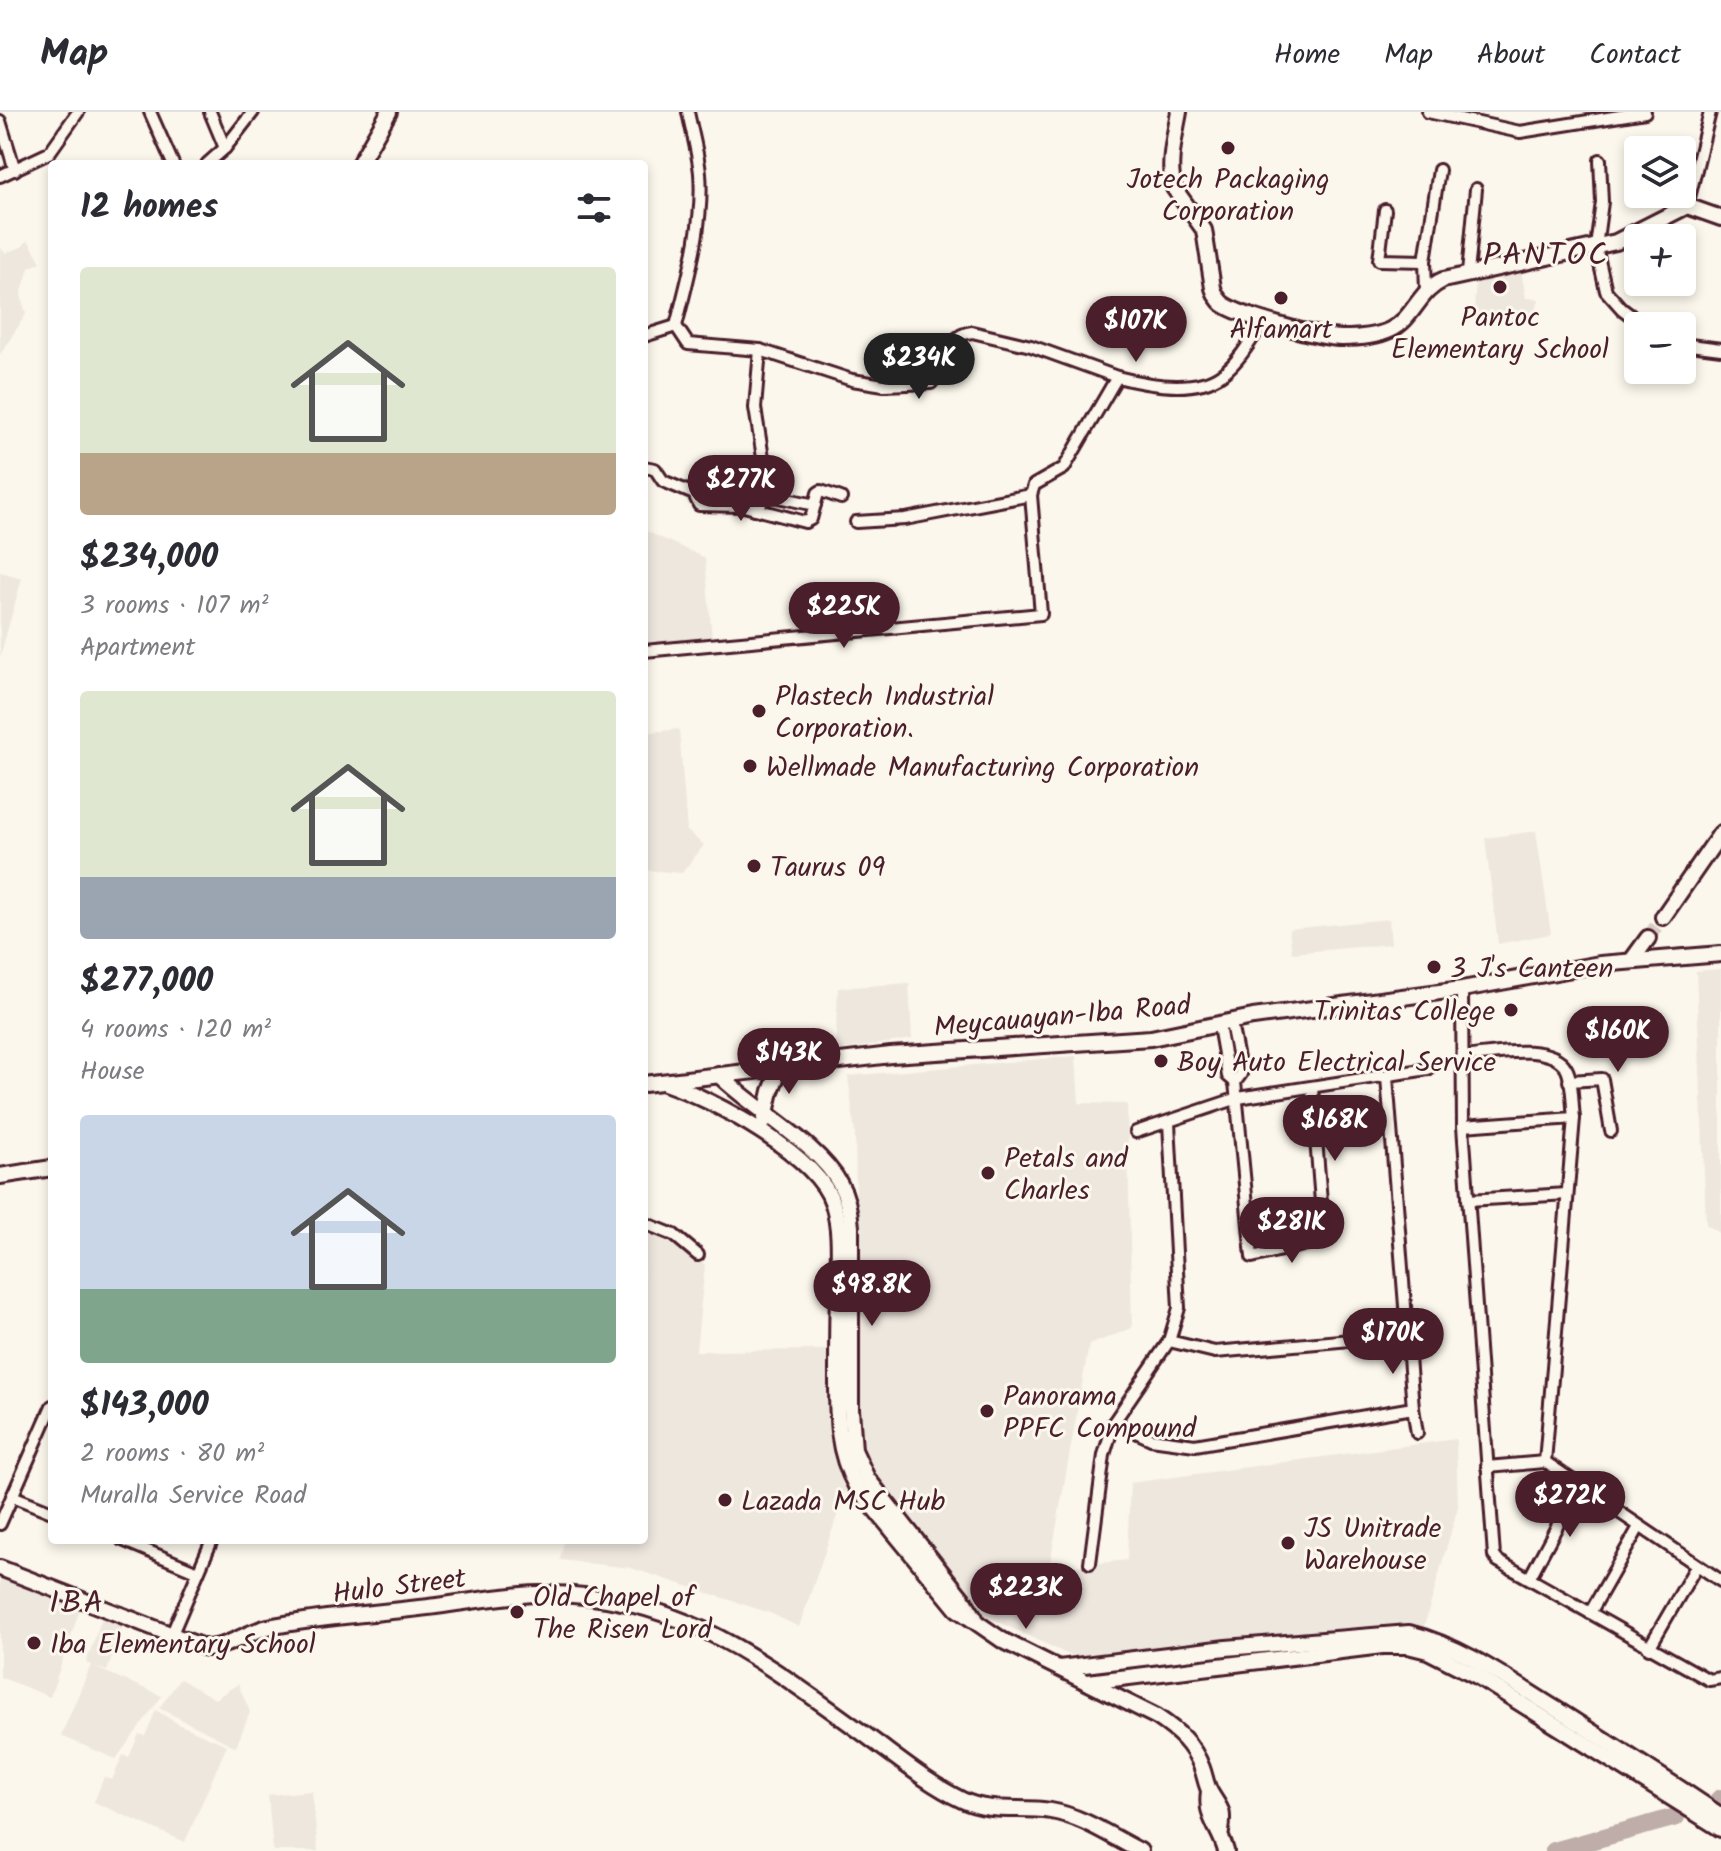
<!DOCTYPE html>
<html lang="en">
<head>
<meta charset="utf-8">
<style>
  :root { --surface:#fff; --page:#f7f7f7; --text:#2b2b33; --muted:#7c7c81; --line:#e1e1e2; --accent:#4a1f2b }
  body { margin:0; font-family:Kalam,sans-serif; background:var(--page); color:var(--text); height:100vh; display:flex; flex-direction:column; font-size:30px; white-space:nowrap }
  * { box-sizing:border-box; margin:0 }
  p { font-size:26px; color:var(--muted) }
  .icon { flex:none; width:44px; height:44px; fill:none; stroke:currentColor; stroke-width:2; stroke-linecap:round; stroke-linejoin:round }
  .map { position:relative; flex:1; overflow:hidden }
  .side { position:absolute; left:48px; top:48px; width:600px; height:1384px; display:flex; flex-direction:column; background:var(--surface); border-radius:8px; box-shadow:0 4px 12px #0003 }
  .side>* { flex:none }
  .fabs { position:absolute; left:1624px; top:24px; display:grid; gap:16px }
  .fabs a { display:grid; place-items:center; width:72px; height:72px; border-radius:8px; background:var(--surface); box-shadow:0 4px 12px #0003; font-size:40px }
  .price { position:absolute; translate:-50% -68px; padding:0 18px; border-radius:28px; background:var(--accent); color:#fff; font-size:26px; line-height:52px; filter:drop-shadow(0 2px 4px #0008) }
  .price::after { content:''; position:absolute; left:50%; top:48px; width:24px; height:18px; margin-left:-12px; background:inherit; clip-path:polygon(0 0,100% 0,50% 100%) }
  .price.current { background:#222; color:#fff }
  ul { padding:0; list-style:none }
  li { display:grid; align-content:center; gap:16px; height:424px; padding:0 32px }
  li span { display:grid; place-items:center; height:248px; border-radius:8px; color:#555 }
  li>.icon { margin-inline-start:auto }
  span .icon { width:144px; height:144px; fill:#fffc; stroke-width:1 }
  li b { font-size:34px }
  h2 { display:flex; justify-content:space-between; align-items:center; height:96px; padding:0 32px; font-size:34px }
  header { display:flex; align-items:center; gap:48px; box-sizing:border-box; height:112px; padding:0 40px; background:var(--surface); border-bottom:2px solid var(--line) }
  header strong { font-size:38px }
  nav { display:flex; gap:44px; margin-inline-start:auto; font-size:28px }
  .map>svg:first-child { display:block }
  .built { fill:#eee7de }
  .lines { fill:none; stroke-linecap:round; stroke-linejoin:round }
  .river { stroke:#bfadaa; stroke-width:18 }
  .secondary-tunnel { stroke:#d8ccc5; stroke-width:14; stroke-dasharray:14 7; stroke-linecap:butt }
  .street-casing { stroke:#4a1f2b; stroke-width:16 }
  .secondary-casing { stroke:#4a1f2b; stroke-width:20 }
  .street { stroke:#fbf7ec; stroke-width:10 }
  .secondary { stroke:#fbf7ec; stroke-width:14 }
  .poi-dot { fill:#4a1f2b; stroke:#fbf7ec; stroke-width:3 }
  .labels { text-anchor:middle; stroke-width:6; stroke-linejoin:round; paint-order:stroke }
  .poi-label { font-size:28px; fill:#4a1f2b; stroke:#fbf7ec; text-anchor:start }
  .street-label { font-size:28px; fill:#4a1f2b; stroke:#fbf7ec }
  .quarter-label { font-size:32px; letter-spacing:2px; fill:#4a1f2b; stroke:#fbf7ec }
</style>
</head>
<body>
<header>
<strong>Map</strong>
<nav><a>Home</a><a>Map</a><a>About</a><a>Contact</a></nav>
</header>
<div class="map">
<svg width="1721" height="1739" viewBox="0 0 1721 1739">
  <rect width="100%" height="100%" fill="#fbf7ec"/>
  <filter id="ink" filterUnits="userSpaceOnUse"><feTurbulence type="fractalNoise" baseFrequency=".0125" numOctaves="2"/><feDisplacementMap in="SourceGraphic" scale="16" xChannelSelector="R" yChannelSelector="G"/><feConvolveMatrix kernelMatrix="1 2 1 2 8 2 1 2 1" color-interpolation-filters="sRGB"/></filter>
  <g filter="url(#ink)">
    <g class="built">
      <polygon points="28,128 41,150 29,156 21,183 26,202 0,243 0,135 5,141 22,135"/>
      <polygon points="1521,158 1526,186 1539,187 1533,212 1474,200 1476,164"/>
      <polygon points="644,418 705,446 712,526 644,531"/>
      <polygon points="0,460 22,466 0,545"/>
      <polygon points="679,617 687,719 704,733 682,761 644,758 644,621"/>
      <polygon points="1536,719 1551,822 1498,832 1485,726"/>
      <polygon points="1389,807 1391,832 1292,841 1289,817"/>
      <polygon points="1721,857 1721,1123 1706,1112 1696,859"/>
      <polygon points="909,871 912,927 835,939 838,876"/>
      <polygon points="1076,944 1079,991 1127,992 1132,1216 1089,1233 1049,1457 1127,1448 1130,1371 1456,1327 1458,1395 1424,1515 1370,1514 1090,1547 1067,1542 980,1501 866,1352 860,1336 855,1021 848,964"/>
      <polygon points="644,1115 674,1126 705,1153 696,1239 828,1238 827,1307 835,1346 847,1375 799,1515 770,1501 631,1456 560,1448 564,1428 644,1428"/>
      <polygon points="0,1465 80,1497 50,1585 0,1565"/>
      <polygon points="102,1506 123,1513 107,1559 94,1555 162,1584 116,1647 61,1624 91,1553 86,1551"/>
      <polygon points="180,1567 215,1587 238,1572 250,1600 236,1635 159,1596"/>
      <polygon points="156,1598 178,1612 227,1633 185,1730 94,1690 104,1665 112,1668 123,1643 129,1645 139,1622 145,1624"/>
      <polygon points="312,1679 318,1739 273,1739 268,1683"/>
    </g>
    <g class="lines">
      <g class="river">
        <polyline points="1718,1688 1721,1686"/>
        <polyline points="1554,1739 1676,1705"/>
      </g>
      <polyline class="secondary-tunnel" points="1648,826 1663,805"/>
      <defs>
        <g id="street">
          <polyline points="150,0 173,52"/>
          <polyline points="210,0 225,36"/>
          <path d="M688 0C692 20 698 41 700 61 704 112 688 166 676 214L688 232 760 238 852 268 884 273 931 271C947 254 945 223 972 220L1031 234 1117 265"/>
          <polyline points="1428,0 1520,20 1645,0"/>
          <polyline points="0,9 15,58"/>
          <polyline points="1600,48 1602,90 1596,135 1606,179 1622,197 1645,214"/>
          <polyline points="207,52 225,36 253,0"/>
          <polyline points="0,64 49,41 78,0"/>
          <polyline points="1687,94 1710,0"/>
          <polyline points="1385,98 1379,148 1425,149"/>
          <polyline points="1468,161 1476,77"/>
          <polyline points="1426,179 1425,149 1439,58"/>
          <polyline points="644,224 676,214"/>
          <polyline points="1682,232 1721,237"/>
          <polyline points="760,238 755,296 769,383"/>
          <polyline points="644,355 655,357 663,369 694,382 699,393 744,394 805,410 811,407 818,381 821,379 841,386"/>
          <polyline points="755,397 769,383 815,393"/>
          <polyline points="856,410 905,407 1031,383"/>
          <path d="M644 539 1041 502 1031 383 1034 373 1064 356 1117 265C1148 273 1195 282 1222 262 1240 249 1253 225 1265 207"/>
          <polyline points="1462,877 1463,1014 1494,1444 1498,1449 1709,1568 1721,1566"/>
          <polyline points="1231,911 1241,962 1235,970 1252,1145 1324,1128 1312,976"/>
          <polyline points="1219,914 1228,964 1235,970"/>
          <path d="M1462 945C1489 943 1550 929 1566 956 1573 968 1572 991 1574 1006L1545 1350"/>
          <polyline points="1569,969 1602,967 1611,1019"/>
          <polyline points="1463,1014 1574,1006"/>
          <polyline points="1136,1020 1238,986 1428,957"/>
          <polyline points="1468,1088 1567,1082"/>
          <polyline points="644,1111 674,1123 698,1143"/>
          <polyline points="1169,1229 1215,1240 1407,1223"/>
          <polyline points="1413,1296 1417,1321"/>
          <polyline points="1114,1310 1151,1327 1195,1333 1413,1296 1387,965"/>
          <polyline points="1487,1355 1545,1350 1721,1469"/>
          <polyline points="12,1384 52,1400"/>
          <polyline points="0,1412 52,1294"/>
          <polyline points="122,1428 198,1460"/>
          <polyline points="1090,1451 1104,1343 1114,1310 1169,1229 1179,1196 1169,1011"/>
          <polyline points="1530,1465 1579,1373"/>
          <polyline points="1590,1501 1639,1415"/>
          <polyline points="171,1524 212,1428"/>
          <polyline points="1649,1536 1697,1453"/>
        </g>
        <g id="secondary">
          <path d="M1179 0C1175 23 1167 53 1174 76L1204 118 1213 176C1215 182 1218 188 1223 192 1240 204 1320 226 1342 226 1358 226 1375 225 1390 218 1414 207 1418 179 1443 168L1616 130 1687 94 1721 106"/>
          <polyline points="359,52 389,0"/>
          <polyline points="1663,805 1721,721"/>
          <polyline points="1632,848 1648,826"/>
          <path d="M719 963C753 997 819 1032 840 1072 848 1086 850 1100 851 1115V1297L854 1338 867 1366 965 1490 975 1506"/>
          <path d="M665 971C712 987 818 1043 833 1092 842 1121 838 1153 838 1183 837 1211 837 1240 837 1268 837 1306 837 1340 856 1374L957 1497 1002 1528 1157 1605C1178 1619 1193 1632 1202 1656 1205 1664 1206 1673 1210 1680 1221 1699 1224 1696 1221 1720"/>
          <polyline points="644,972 891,943 1151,926 1253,905 1462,877 1600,852 1721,842"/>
          <polyline points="764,1010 771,979 781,954"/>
          <polyline points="0,1064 52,1056"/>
          <path d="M0 1456 206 1536C227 1536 247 1520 268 1515 317 1505 369 1502 419 1496 458 1492 499 1483 539 1482 678 1479 765 1551 871 1627 901 1649 929 1672 962 1688 991 1702 1021 1694 1051 1699 1082 1704 1112 1725 1140 1739"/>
          <path d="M1059 1556 1226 1536 1409 1521C1462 1534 1509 1568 1556 1597 1611 1632 1667 1667 1721 1704"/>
          <polyline points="1088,1570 1382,1534 1408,1534 1428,1539 1477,1564 1721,1717"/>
          <path d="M1209 1679C1205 1707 1219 1714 1226 1739"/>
        </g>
      </defs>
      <use href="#street" class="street-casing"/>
      <use href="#secondary" class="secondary-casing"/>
      <use href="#street" class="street"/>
      <use href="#secondary" class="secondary"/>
    </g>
  </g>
  <g class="poi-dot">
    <circle cx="1228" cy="36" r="8"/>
    <circle cx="1500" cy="175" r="8"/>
    <circle cx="1281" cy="186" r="8"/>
    <circle cx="759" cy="599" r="8"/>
    <circle cx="750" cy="654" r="8"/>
    <circle cx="754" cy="754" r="8"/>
    <circle cx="1434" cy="855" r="8"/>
    <circle cx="1511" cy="898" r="8"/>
    <circle cx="1161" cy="949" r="8"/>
    <circle cx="988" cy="1061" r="8"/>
    <circle cx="987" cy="1299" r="8"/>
    <circle cx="725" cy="1388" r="8"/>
    <circle cx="1288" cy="1431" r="8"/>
    <circle cx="517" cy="1500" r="8"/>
    <circle cx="34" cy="1531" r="8"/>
  </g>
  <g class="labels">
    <g class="poi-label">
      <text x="1228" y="76" text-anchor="middle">Jotech Packaging<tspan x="1228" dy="32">Corporation</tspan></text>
      <text x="1500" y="214" text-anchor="middle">Pantoc<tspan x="1500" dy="32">Elementary School</tspan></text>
      <text x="1281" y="226" text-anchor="middle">Alfamart</text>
      <text x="775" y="593">Plastech Industrial<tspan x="775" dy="32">Corporation.</tspan></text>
      <text x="766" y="664">Wellmade Manufacturing Corporation</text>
      <text x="770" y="764">Taurus 09</text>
      <text x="1450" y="865">3 J's Canteen</text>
      <text x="1495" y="908" text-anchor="end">Trinitas College</text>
      <text x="1177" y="959">Boy Auto Electrical Service</text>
      <text x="1004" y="1055">Petals and<tspan x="1004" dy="32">Charles</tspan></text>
      <text x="1003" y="1293">Panorama<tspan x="1003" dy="32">PPFC Compound</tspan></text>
      <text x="741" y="1398">Lazada MSC Hub</text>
      <text x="1304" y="1425">JS Unitrade<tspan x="1304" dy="32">Warehouse</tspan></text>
      <text x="533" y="1494">Old Chapel of<tspan x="533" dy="32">The Risen Lord</tspan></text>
      <text x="50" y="1541">Iba Elementary School</text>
    </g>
    <g class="street-label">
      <text transform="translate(1062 903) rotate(-5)" y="10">Meycauayan-Iba Road</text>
      <text transform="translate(399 1473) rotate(-7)" y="10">Hulo Street</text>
    </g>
    <g class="quarter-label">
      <text x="1546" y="153">PANTOC</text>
      <text x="77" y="1501">IBA</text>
    </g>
  </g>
</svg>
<div class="fabs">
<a><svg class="icon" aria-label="layers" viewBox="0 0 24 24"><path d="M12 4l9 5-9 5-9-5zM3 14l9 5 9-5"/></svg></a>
<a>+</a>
<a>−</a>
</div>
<b class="price" style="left:1136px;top:252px">$107K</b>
<b class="price current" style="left:919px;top:289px">$234K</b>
<b class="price" style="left:741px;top:411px">$277K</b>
<b class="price" style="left:844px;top:538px">$225K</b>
<b class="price" style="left:1618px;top:962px">$160K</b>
<b class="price" style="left:789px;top:984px">$143K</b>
<b class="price" style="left:1335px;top:1051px">$168K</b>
<b class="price" style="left:1292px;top:1153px">$281K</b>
<b class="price" style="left:872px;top:1216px">$98.8K</b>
<b class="price" style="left:1393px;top:1264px">$170K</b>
<b class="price" style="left:1570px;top:1427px">$272K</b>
<b class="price" style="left:1026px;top:1519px">$223K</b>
<section class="side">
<h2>12 homes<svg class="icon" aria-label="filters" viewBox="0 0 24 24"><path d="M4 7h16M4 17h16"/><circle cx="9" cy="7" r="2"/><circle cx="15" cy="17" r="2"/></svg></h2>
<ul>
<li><span style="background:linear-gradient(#dfe7d0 75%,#b9a48a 0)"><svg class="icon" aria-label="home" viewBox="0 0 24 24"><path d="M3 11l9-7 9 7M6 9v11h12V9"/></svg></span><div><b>$234,000</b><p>3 rooms · 107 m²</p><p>Apartment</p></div></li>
<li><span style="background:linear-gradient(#dfe7d0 75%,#9aa5b1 0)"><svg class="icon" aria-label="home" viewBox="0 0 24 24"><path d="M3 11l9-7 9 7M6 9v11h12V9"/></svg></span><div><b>$277,000</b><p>4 rooms · 120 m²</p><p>House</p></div></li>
<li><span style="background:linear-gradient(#c9d6e8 70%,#7fa58c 0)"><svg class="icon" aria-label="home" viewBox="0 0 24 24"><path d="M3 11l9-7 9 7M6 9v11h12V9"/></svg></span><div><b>$143,000</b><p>2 rooms · 80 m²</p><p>Muralla Service Road</p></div></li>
</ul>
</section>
</div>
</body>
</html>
